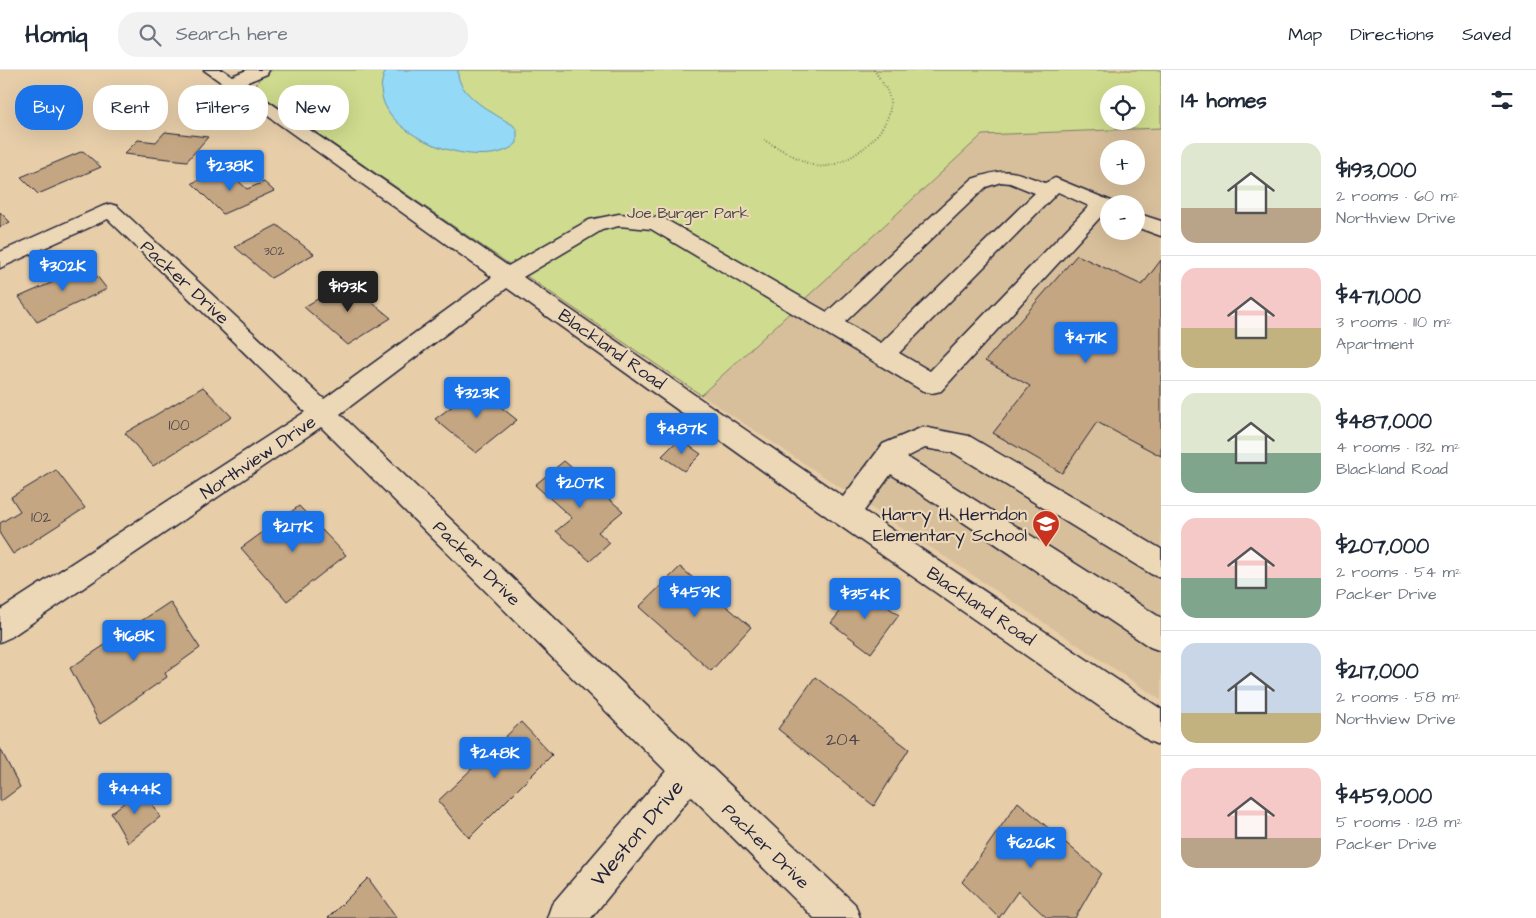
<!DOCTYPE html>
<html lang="en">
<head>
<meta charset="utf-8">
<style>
  :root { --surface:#fff; --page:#f2f2f3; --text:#1f2937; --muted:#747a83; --line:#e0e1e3; --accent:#1a73e8 }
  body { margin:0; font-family:"Architects Daughter",sans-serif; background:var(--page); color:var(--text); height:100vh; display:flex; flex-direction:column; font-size:19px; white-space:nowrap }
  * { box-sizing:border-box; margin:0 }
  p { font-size:16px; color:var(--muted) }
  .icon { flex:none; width:28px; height:28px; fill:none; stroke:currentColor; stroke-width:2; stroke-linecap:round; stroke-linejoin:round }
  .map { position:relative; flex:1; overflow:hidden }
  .sheet { display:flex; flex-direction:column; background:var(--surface); width:375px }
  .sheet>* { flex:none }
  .top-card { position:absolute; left:15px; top:15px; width:475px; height:45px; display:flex; gap:10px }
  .buttons { position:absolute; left:1100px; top:15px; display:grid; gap:10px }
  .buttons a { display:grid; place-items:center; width:45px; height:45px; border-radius:50%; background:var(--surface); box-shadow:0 5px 20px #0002; font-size:25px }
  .price { position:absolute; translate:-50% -42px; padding:0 11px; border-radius:5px; background:var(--accent); color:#fff; font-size:16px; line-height:32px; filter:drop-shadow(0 1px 2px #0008) }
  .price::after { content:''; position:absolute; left:50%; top:30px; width:15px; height:11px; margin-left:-8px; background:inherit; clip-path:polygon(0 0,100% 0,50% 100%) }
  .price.on { background:#222; color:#fff }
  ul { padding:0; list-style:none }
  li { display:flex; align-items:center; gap:15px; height:125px; padding:0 20px }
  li+li { border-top:1px solid var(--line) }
  li span { display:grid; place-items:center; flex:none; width:140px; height:100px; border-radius:15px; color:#555 }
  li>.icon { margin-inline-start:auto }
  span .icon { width:60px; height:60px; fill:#fffc; stroke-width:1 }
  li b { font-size:21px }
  h2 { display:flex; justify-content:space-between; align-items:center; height:60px; padding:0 20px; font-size:21px }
  .tag { padding:0 18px; border-radius:20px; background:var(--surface); box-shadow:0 5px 20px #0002; font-size:18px; line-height:45px }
  .tag.on { background:var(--accent); color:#fff }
  header { display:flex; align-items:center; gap:30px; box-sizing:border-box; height:70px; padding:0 25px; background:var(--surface); border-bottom:1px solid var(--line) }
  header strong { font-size:24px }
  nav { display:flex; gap:28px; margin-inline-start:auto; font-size:18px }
  .search { width:350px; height:45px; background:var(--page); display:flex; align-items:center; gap:12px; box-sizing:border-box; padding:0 18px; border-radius:20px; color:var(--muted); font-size:19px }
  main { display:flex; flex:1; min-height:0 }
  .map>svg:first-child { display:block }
  .built { fill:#d8bf9b; fill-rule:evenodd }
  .green { fill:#cfdb8e; stroke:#787e64; fill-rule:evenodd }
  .water { fill:#94d9f6; stroke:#6690ab }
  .building { fill:#c4a682; stroke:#22223b }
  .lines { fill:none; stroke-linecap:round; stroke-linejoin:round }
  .minor-casing { stroke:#22223b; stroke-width:3 }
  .path { stroke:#22223b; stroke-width:2; stroke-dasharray:0.5 2.5; stroke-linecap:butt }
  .minor { fill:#ecd8b6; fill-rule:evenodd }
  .labels { text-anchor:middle; stroke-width:4.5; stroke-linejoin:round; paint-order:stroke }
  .far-number-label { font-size:12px; fill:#4a434d }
  .far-park-label { font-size:15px; fill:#45474c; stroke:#ecd8b6 }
  .number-label { font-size:15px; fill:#4a434d }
  .street-label { font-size:18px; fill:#22223b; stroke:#ecd8b6 }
  .poi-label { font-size:18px; fill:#22223b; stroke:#ecd8b6; text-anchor:end }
  .near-number-label { font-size:18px; fill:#4a434d }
  .near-street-label { font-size:21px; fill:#22223b; stroke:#ecd8b6 }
</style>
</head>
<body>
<header>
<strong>Homiq</strong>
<div class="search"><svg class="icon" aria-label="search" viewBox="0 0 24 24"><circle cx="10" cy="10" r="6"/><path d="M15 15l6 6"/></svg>Search here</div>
<nav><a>Map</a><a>Directions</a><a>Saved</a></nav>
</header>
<main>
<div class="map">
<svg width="1161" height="848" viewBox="0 0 1161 848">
  <rect width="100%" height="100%" fill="#e7cea9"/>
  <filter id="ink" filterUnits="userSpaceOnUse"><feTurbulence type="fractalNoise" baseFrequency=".02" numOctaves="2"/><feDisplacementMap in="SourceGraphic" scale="10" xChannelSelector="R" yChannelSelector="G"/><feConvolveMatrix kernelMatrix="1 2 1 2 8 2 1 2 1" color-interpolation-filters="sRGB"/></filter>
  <g filter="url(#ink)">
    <path class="built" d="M1161 58V630L701 325 982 65ZM1109 79H1136V106H1109ZM1109 134H1136V161H1109Z"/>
    <path class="green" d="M273 0H1161V58L982 65 701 325 261 25 256 15 261 5ZM1109 24H1136V51H1109Z"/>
    <path class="water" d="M386 0H458C455 24 496 45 513 55L517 60V73C484 107 355 61 386 0Z"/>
    <g class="building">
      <polygon points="165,62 208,67 187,91 124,84 138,70 156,72"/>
      <polygon points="83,81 101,97 38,124 21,107"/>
      <polygon points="217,103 226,112 235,108 247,119 264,112 274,121 223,144 192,113"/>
      <polygon points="0,142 10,152 0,157"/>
      <polygon points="277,155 314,184 271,208 235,177"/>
      <polygon points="1077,185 1142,215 1161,190 1161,386 1097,352 1062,403 993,363 1030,316 985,291"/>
      <polygon points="85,191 107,219 37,252 19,227 60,209 57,204"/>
      <polygon points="347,212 391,248 348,275 304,237"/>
      <polygon points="490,315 500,322 491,329 517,350 476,383 435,349 477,318 480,322"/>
      <polygon points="203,317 232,347 153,396 125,363"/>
      <polygon points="679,369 701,384 684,401 662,386"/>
      <polygon points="564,391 623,441 598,462 610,473 590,491 556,461 572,448 535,415"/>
      <polygon points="56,400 85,438 13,484 0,464 0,453 20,441 11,427"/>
      <polygon points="299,436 346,485 287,531 241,478"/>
      <polygon points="680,497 751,557 711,601 639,537"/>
      <polygon points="860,517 899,545 871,583 831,553"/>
      <polygon points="170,532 200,578 165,603 167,607 100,654 70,598"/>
      <polygon points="815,607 909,679 874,736 778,659"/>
      <polygon points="521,652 552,685 469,768 438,731"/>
      <polygon points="0,678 20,717 0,732"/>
      <polygon points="143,718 160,747 128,773 111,743"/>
      <polygon points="1018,732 1101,803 1075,848 1047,848 1018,821 999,848 962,812"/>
      <polygon points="368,808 397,848 328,848"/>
    </g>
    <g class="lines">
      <defs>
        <g id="minor">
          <path d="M204 0H223L232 6 247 0H269L267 4 243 14 508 196 589 150 619 144 663 148 827 242 972 109C1007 97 1011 100 1045 113L1055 108 1116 133 1109 134V143L1105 142 941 321 932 323 923 321 651 159 619 156 602 160 523 207 843 427 883 374 923 357 969 366 1161 479V508L1151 504 954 383 925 378 907 387 1161 548V581L1150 577 891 404 864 441 1161 639V676L1149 671 836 453 507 218 340 344 855 834 860 848H814L691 726 591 848H547L552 834 666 701 321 357 11 567 0 572V540L305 342 108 149 0 198V182L103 136 110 134 117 136 324 329 492 207ZM1001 112 1010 113 1035 123 881 273 845 252 986 117ZM1058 122 1089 136 930 301 899 283Z"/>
          <polygon points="1136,143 1161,151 1161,166 1136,157"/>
        </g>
      </defs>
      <use href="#minor" class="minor-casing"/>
      <path class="path" d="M764 70C775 76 806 94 816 96 845 101 894 61 890 31 888 19 880 9 874 0"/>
      <use href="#minor" class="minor"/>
    </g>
  </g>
  <defs>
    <symbol id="school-pin" viewBox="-11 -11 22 30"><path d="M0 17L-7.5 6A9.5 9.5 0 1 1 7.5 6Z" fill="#c8321e" stroke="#ecd8b6"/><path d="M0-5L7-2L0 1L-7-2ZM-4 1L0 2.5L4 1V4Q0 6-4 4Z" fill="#fff"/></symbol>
  </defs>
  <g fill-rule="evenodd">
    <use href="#school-pin" x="1030" y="438" width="32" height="43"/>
  </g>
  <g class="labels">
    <g class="far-number-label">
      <text x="274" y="185">302</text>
    </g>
    <g class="far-park-label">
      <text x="688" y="148">Joe Burger Park</text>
    </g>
    <g class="number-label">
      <text x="179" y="360">100</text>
      <text x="41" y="452">102</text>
    </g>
    <g class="street-label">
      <text transform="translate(185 212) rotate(43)" y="6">Packer Drive</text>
      <text transform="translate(612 279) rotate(35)" y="6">Blackland Road</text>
      <text transform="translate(258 387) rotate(-34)" y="6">Northview Drive</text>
      <text transform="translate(477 493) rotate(44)" y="6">Packer Drive</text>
      <text transform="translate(981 536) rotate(34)" y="6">Blackland Road</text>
      <text transform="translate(766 776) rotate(44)" y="6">Packer Drive</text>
    </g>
    <g class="poi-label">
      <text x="1027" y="450">Harry H. Herndon<tspan x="1027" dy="21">Elementary School</tspan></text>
    </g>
    <g class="near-number-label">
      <text x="843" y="675">204</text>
    </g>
    <g class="near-street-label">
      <text transform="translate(637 763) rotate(-50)" y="7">Weston Drive</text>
    </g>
  </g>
</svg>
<div class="buttons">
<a><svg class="icon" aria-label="locate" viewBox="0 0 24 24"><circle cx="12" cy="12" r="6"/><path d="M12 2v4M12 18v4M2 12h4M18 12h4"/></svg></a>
<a>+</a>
<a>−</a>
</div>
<b class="price" style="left:230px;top:122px">$238K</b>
<b class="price" style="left:63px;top:222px">$302K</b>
<b class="price on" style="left:348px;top:243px">$193K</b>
<b class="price" style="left:1086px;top:294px">$471K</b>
<b class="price" style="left:477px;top:349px">$323K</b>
<b class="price" style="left:682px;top:385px">$487K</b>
<b class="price" style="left:580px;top:439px">$207K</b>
<b class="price" style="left:293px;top:483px">$217K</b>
<b class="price" style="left:695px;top:548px">$459K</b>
<b class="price" style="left:865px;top:550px">$354K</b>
<b class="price" style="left:134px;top:592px">$168K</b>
<b class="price" style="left:495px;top:709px">$248K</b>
<b class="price" style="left:135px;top:745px">$444K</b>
<b class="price" style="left:1031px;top:799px">$626K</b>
<div class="top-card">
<a class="tag on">Buy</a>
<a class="tag">Rent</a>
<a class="tag">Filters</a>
<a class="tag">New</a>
</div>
</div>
<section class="sheet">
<h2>14 homes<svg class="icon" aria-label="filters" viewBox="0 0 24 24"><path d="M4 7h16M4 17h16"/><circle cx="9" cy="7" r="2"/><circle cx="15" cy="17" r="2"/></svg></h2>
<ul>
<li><span style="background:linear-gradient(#dfe7d0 65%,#b9a48a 0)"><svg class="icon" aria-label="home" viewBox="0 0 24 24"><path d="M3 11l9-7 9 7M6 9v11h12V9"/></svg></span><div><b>$193,000</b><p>2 rooms · 60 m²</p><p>Northview Drive</p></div></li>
<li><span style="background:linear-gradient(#f6c9c9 60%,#c2b280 0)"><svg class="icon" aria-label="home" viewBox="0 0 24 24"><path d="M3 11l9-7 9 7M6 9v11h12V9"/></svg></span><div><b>$471,000</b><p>3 rooms · 110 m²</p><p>Apartment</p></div></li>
<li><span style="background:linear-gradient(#dfe7d0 60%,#7fa58c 0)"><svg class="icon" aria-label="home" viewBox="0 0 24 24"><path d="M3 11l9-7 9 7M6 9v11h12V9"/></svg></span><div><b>$487,000</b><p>4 rooms · 132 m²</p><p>Blackland Road</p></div></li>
<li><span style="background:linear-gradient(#f6c9c9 60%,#7fa58c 0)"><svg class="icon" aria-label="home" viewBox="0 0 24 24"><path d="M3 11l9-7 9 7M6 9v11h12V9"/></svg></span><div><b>$207,000</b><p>2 rooms · 54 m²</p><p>Packer Drive</p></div></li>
<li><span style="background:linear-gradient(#c9d6e8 70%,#c2b280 0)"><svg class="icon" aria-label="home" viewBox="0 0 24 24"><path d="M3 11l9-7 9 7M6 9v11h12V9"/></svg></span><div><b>$217,000</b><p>2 rooms · 58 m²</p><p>Northview Drive</p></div></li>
<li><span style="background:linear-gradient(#f6c9c9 70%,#b9a48a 0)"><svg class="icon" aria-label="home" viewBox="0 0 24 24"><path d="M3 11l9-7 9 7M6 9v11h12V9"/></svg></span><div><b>$459,000</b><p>5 rooms · 128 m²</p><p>Packer Drive</p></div></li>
</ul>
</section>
</main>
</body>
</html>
